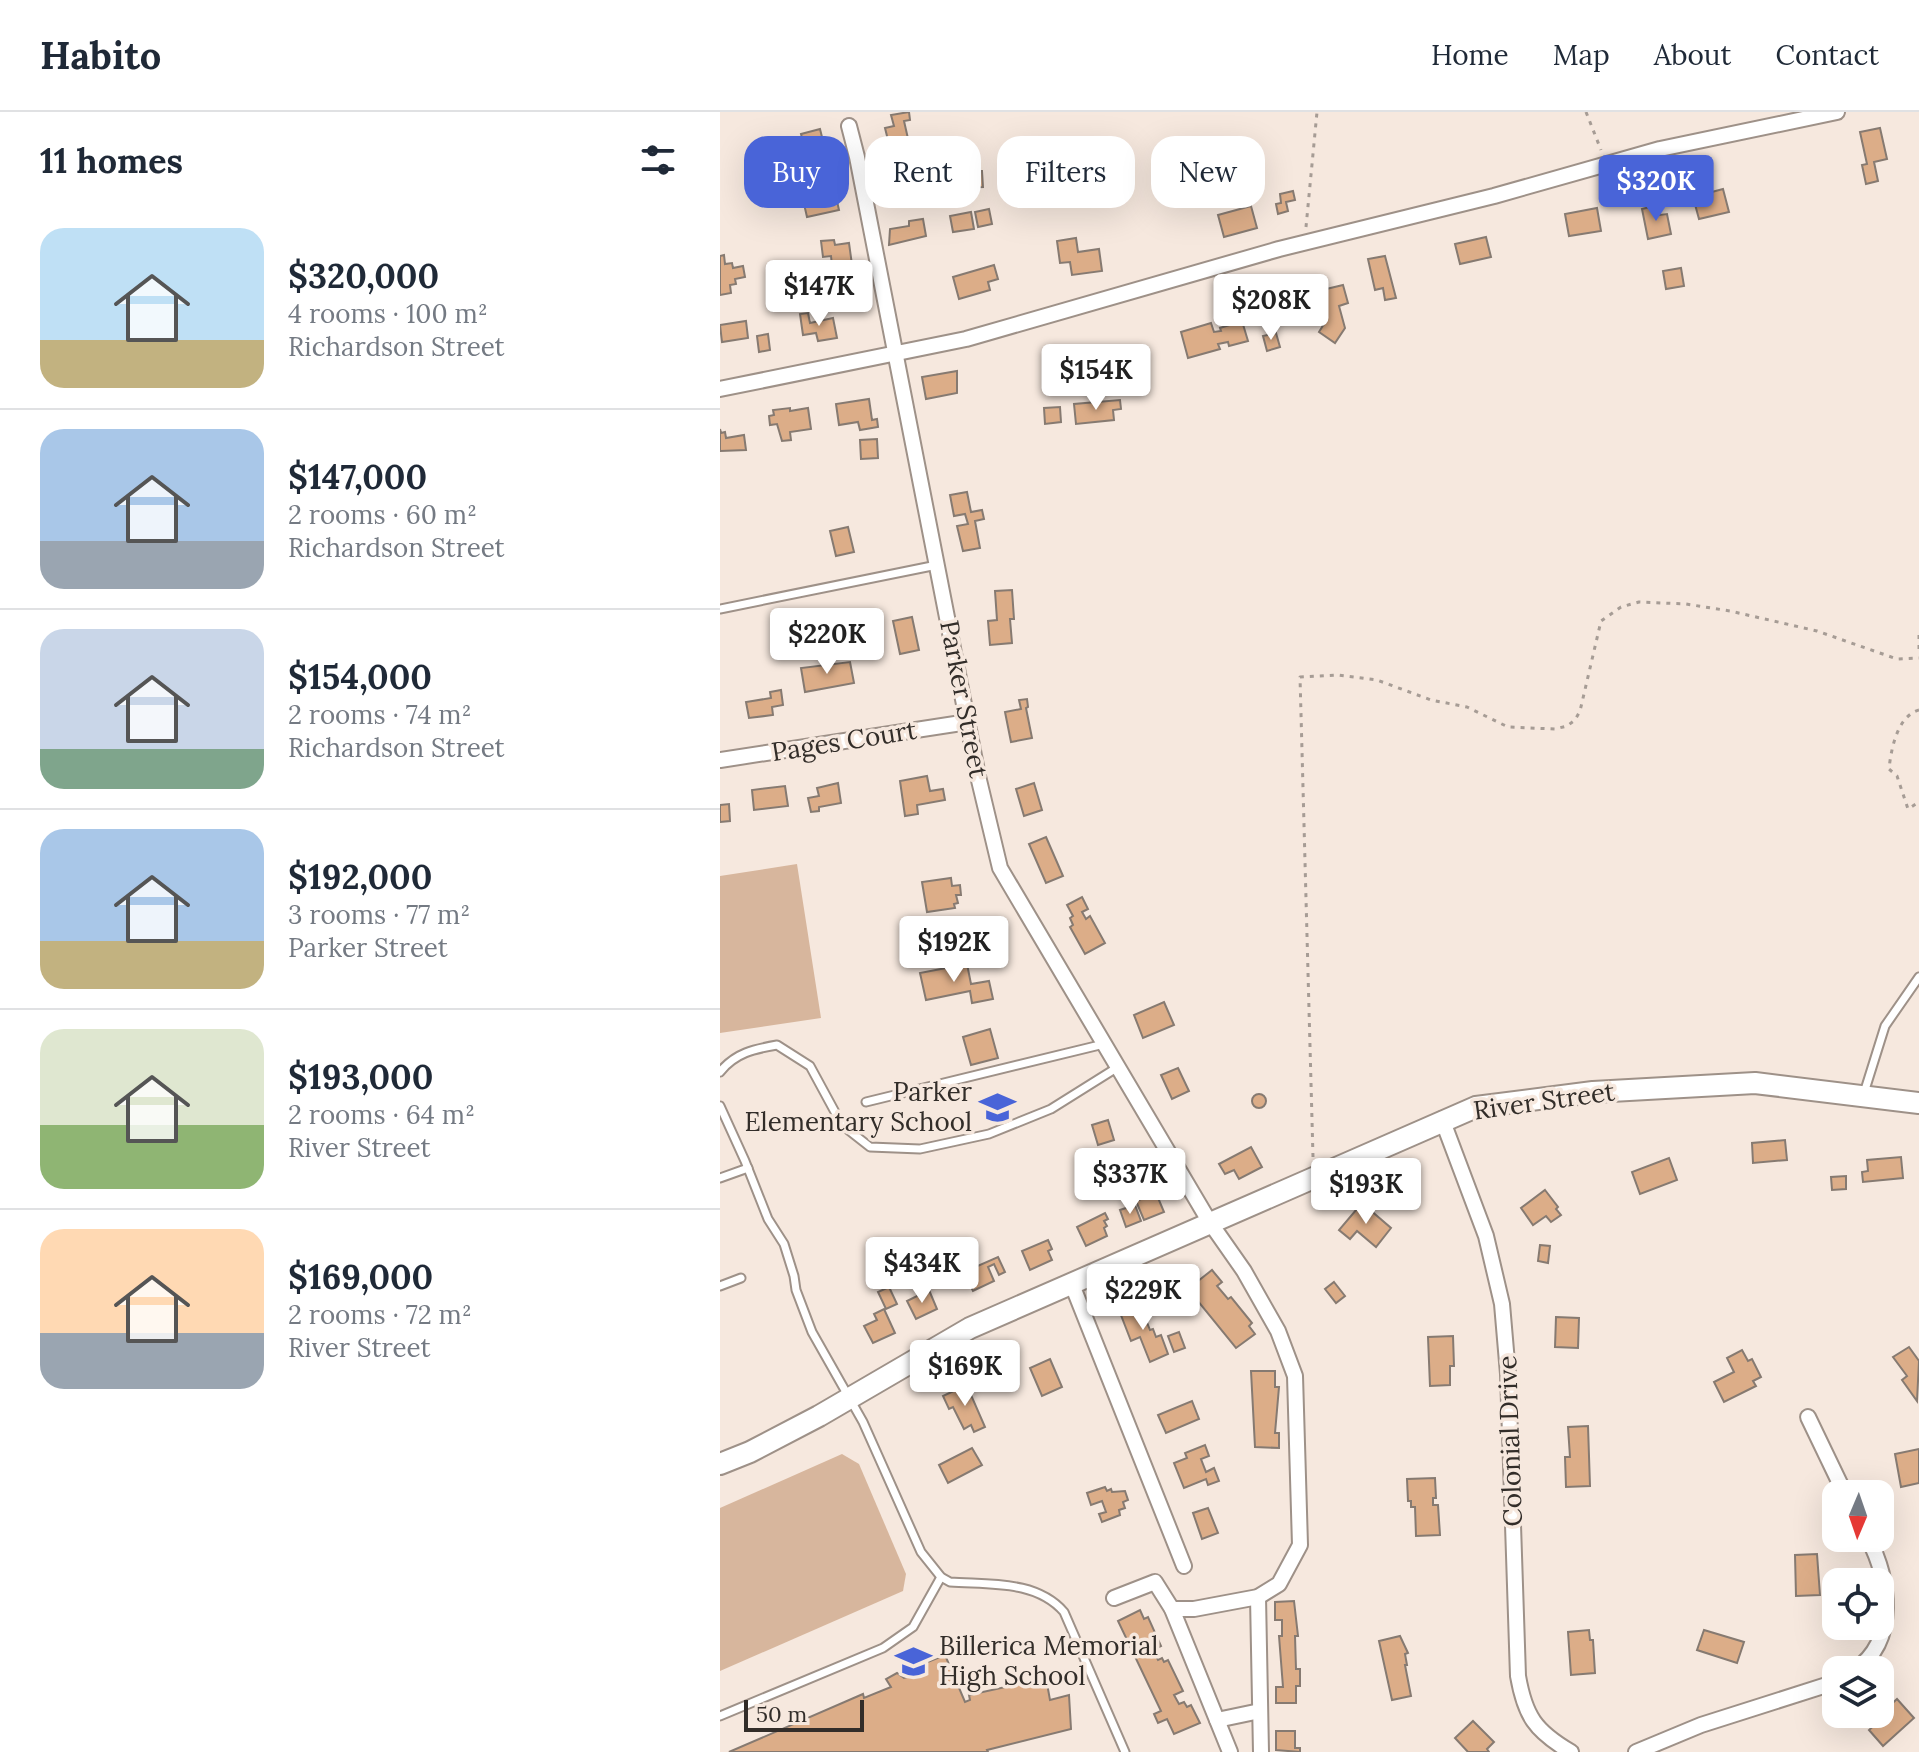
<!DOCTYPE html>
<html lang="en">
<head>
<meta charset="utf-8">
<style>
  :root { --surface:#fff; --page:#f2f2f3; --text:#1f2937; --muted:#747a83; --line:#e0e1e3; --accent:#4964d8 }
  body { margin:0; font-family:Lora,serif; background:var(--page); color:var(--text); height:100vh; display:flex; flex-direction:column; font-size:30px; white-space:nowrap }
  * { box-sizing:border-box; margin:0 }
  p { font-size:26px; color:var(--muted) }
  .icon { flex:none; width:44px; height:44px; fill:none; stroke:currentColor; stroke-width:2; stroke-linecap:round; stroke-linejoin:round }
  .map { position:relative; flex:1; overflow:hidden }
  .sheet { display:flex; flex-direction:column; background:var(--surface); width:720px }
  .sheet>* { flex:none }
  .guide { position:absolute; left:24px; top:24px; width:760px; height:72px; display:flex; gap:16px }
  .needle { width:52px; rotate:182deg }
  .buttons { position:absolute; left:1102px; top:1368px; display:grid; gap:16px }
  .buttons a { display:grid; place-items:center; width:72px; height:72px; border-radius:16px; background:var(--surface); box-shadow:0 8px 32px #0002; font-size:40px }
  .scale { position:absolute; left:24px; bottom:20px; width:120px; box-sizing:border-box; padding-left:8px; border:4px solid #322d29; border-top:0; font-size:22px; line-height:28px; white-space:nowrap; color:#322d29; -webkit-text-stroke:6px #f6e8de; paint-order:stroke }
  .price { position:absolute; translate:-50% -68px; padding:0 18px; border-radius:8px; background:#fff; color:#222; font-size:26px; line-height:52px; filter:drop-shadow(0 2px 4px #0008) }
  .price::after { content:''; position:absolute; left:50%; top:48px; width:24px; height:18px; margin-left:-12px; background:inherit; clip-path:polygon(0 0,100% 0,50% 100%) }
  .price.selected { background:var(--accent); color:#fff }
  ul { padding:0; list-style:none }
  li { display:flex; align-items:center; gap:24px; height:200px; padding:0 40px }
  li+li { border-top:2px solid var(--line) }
  li span { display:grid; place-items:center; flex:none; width:224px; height:160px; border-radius:24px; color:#555 }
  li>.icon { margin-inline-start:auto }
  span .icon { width:96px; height:96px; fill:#fffc; stroke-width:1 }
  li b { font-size:34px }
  h2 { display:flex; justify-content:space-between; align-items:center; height:96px; padding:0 40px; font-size:34px }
  .pill { padding:0 28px; border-radius:24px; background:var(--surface); box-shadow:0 8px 32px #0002; font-size:28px; line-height:72px }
  .pill.selected { background:var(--accent); color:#fff }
  header { display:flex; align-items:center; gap:48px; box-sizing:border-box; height:112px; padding:0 40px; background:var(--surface); border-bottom:2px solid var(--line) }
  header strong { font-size:38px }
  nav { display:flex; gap:44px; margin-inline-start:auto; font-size:28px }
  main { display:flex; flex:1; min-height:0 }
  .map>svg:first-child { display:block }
  .green { fill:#d7b69d }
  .building { fill:#dcad88; stroke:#867a71; stroke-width:2 }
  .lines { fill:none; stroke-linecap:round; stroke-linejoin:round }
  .lane-casing { stroke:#9e9188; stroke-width:11 }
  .street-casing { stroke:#9e9188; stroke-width:18 }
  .secondary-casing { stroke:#9e9188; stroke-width:24 }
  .path { stroke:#a69c95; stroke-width:3; stroke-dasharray:4 6; stroke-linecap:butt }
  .lane { stroke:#fff; stroke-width:7 }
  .street { stroke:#fff; stroke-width:14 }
  .secondary { stroke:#fff; stroke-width:20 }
  .labels { text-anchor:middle; stroke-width:7; stroke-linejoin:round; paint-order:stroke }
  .street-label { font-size:26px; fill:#322d29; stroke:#f6e8de }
  .poi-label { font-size:26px; fill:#322d29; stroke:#f6e8de; text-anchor:end }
</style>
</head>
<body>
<header>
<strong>Habito</strong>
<nav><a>Home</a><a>Map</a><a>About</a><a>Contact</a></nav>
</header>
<main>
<section class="sheet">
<h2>11 homes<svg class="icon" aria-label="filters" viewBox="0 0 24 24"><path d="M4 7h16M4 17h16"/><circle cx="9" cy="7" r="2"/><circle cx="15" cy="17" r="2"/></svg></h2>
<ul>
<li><span style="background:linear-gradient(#bfe0f5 70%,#c2b280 0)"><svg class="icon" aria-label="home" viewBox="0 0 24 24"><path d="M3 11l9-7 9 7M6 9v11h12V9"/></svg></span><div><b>$320,000</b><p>4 rooms · 100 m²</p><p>Richardson Street</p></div></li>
<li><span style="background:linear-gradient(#a9c7e8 70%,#9aa5b1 0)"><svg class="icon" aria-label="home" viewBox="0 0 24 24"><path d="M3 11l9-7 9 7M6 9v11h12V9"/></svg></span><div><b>$147,000</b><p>2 rooms · 60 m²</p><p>Richardson Street</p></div></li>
<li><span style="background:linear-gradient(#c9d6e8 75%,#7fa58c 0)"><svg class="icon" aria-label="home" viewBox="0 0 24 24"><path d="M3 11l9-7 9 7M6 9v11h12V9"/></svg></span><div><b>$154,000</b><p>2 rooms · 74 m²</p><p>Richardson Street</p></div></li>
<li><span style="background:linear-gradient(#a9c7e8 70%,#c2b280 0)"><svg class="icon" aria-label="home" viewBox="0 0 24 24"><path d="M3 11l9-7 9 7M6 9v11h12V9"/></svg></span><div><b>$192,000</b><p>3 rooms · 77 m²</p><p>Parker Street</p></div></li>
<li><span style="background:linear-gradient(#dfe7d0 60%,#8fb573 0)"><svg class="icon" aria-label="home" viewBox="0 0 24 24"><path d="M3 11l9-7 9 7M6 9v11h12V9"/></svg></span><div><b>$193,000</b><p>2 rooms · 64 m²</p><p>River Street</p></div></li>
<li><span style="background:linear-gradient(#ffd9b3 65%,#9aa5b1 0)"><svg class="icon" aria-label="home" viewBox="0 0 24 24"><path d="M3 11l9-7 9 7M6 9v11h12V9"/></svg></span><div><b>$169,000</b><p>2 rooms · 72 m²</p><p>River Street</p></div></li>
</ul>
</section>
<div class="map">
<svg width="1199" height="1640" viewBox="0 0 1199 1640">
  <rect width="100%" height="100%" fill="#f6e8de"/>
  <g class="green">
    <polygon points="77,752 101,906 0,921 0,764"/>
    <polygon points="122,1342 139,1352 186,1462 183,1479 0,1559 0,1396"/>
  </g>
  <g class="building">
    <polygon points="189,0 190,8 184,9 189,31 170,36 165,16 174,14 171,3"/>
    <polygon points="1160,16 1167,47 1154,50 1158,69 1146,72 1142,53 1147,52 1140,20"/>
    <polygon points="100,17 107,45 99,47 101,53 83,58 81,51 88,49 81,22"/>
    <polygon points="244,59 262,59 263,75 244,76"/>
    <polygon points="114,76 119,98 87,105 82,83"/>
    <polygon points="1003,77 1009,100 979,107 973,85"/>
    <polygon points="573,79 575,88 566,90 568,99 558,102 556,92 561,91 560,82"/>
    <polygon points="938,93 940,103 947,102 951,122 928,127 922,97"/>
    <polygon points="531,94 537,116 504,125 498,103"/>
    <polygon points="877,96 881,119 849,124 845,102"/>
    <polygon points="269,97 272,112 258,115 255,100"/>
    <polygon points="251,100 254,117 233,120 230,104"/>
    <polygon points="203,107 206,124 169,133 170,117 189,114 189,109"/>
    <polygon points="766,125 771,145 740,152 735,132"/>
    <polygon points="356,126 358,140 379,137 382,159 352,163 350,150 340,151 337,129"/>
    <polygon points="114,128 115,133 129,131 133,160 113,163 111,144 103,145 101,129"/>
    <polygon points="4,143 5,152 12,151 13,156 23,154 25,165 15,167 16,172 10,173 11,181 0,183 0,144"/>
    <polygon points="665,144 676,186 665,188 663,176 655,178 648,147"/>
    <polygon points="274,153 278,167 268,170 270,178 239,187 233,165"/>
    <polygon points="961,156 964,174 946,177 943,159"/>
    <polygon points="623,173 628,191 619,194 625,216 615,231 599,220 607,207 598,179"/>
    <polygon points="88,201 90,211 113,206 117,226 98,229 96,221 83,223 80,202"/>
    <polygon points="26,209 28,226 2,230 0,213"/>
    <polygon points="522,209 528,229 509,234 508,230 498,232 500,237 468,246 461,220 491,211 494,220 501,219 500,216"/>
    <polygon points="556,221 560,235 547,239 543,224"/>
    <polygon points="48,222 50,238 39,240 37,224"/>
    <polygon points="237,259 237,281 206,287 202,265"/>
    <polygon points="149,287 152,308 157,307 158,315 140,318 138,310 119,313 116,292"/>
    <polygon points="400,288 401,297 393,298 394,308 356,312 354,292"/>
    <polygon points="340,295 341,310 325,312 324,296"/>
    <polygon points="70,296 70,299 88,296 91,317 70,320 71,328 62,329 57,312 50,313 49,304 54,303 53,298"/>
    <polygon points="0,317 1,321 5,320 6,326 24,323 26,338 0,339"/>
    <polygon points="157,327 158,346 141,347 140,328"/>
    <polygon points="247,380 251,400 262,398 264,407 255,409 260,436 243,439 237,414 248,412 245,402 234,404 230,383"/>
    <polygon points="128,415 134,440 116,444 110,419"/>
    <polygon points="292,478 294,507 290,507 292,531 270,533 268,509 277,508 275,479"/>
    <polygon points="142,500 145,518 128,521 124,503"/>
    <polygon points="192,505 199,538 180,542 173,509"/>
    <polygon points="130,550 134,571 85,580 81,556"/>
    <polygon points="61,578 63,593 52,595 53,603 29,606 26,590 51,586 50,580"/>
    <polygon points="307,587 308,595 306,596 312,626 291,630 285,600 301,597 299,588"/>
    <polygon points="207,664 210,679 223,677 225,688 197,693 198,702 185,704 180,669"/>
    <polygon points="118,671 121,691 99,695 99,699 91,700 88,686 99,684 97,676"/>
    <polygon points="314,671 322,698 304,704 296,677"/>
    <polygon points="65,674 68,694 34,698 32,678"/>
    <polygon points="9,692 10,709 0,710 0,693"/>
    <polygon points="326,725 343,764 326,771 309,732"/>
    <polygon points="231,766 232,774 240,773 241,783 236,783 238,791 234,792 235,796 207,800 202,770"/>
    <polygon points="362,785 368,797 362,800 366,807 370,804 385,831 365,842 350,815 353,813 350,806 353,804 347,793"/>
    <polygon points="247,852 251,872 269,869 273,887 252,891 250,879 206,888 200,861"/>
    <polygon points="444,890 454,913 423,926 414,903"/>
    <polygon points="270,917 278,946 251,953 243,925"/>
    <polygon points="458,956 469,979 452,987 441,963"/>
    <circle cx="539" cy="989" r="7"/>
    <polygon points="388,1008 394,1028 378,1033 372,1013"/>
    <polygon points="1065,1028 1067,1048 1033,1051 1032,1031"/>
    <polygon points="531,1035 542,1055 519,1067 514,1058 505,1062 499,1052"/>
    <polygon points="1181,1045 1183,1066 1143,1070 1142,1060 1148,1059 1147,1048"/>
    <polygon points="949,1046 957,1068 920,1082 912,1060"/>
    <polygon points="1126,1064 1126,1077 1112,1078 1111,1065"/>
    <polygon points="825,1078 838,1095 836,1097 841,1103 831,1110 826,1104 813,1113 801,1096"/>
    <polygon points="436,1081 444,1100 424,1108 416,1089"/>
    <polygon points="642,1091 671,1116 656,1135 637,1119 630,1127 619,1118"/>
    <polygon points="415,1093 421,1109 406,1115 400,1098"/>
    <polygon points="385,1101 388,1107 384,1109 387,1114 384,1116 387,1124 366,1134 357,1115"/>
    <polygon points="328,1128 332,1137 328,1139 332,1148 310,1158 302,1139"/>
    <polygon points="820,1133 830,1134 828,1151 818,1149"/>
    <polygon points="278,1145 285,1160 279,1163 274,1152 268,1155 274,1169 253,1179 244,1160"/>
    <polygon points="492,1158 502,1170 497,1174 508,1187 511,1185 532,1211 529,1214 535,1222 516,1236 468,1177"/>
    <polygon points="614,1170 625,1184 616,1191 605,1177"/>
    <polygon points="169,1175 177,1192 166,1197 158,1180"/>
    <polygon points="209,1178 217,1197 196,1207 187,1189"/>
    <polygon points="419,1190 430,1218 433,1217 436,1225 441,1223 448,1242 430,1250 420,1225 411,1229 399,1198"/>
    <polygon points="164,1197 175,1221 153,1231 144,1214 157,1208 154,1202"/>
    <polygon points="836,1205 859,1206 858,1236 835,1235"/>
    <polygon points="459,1220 465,1236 454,1240 448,1224"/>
    <polygon points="733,1224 734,1254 730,1254 730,1273 710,1274 708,1225"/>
    <polygon points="1189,1235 1199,1249 1197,1289 1182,1268 1187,1264 1173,1245"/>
    <polygon points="1022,1238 1028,1249 1032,1247 1041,1265 1033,1269 1036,1274 1004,1290 994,1270 1014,1260 1007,1246"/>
    <polygon points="330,1247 342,1275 322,1284 310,1256"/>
    <polygon points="531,1259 555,1259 555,1275 559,1275 555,1321 559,1321 559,1336 535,1335"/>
    <polygon points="244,1274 246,1277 248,1276 265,1315 254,1320 251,1313 244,1317 233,1295 229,1297 223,1284"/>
    <polygon points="472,1289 479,1307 446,1321 438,1303"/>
    <polygon points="868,1314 870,1374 846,1375 845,1345 850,1345 848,1315"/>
    <polygon points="485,1333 489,1344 481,1347 486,1360 494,1356 499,1369 488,1373 486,1367 464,1376 454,1351 467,1346 465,1341"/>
    <polygon points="252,1336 262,1353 228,1371 219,1353"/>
    <polygon points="1199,1337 1199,1371 1181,1375 1175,1342"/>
    <polygon points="715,1366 716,1386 713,1386 713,1393 718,1393 720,1423 696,1424 695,1395 691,1395 691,1389 688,1389 687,1367"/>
    <polygon points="385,1375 387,1379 391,1377 392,1380 405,1379 408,1388 403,1390 405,1396 399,1398 400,1403 382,1410 379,1402 386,1400 382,1389 371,1393 367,1381"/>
    <polygon points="488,1396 498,1421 482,1427 473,1401"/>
    <polygon points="1097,1442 1100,1483 1076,1484 1075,1443"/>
    <polygon points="574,1489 578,1524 575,1524 576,1557 580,1557 580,1574 576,1574 576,1591 556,1591 556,1575 563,1575 559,1524 562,1524 562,1508 555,1508 555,1490"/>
    <polygon points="420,1498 424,1507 428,1505 441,1534 433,1538 438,1548 442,1546 444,1550 448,1548 463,1579 454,1583 459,1592 464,1590 467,1595 471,1593 480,1611 454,1622 447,1607 438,1611 434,1602 441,1599 398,1509"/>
    <polygon points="869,1518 870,1528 873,1528 875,1561 851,1563 848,1520"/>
    <polygon points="984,1518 1024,1530 1017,1551 977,1538"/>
    <polygon points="680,1524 688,1541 685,1542 687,1553 685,1553 691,1584 672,1588 659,1529"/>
    <polygon points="225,1543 245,1590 250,1588 249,1583 326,1566 330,1588 349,1583 351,1617 267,1638 268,1640 9,1640 143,1582 144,1586 171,1575 166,1567 177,1561 184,1566 187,1565 185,1559"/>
    <polygon points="1177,1587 1194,1606 1163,1634 1149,1618 1157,1611 1154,1608"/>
    <polygon points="753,1609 774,1630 767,1637 769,1640 748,1640 735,1626"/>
    <polygon points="556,1619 575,1619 575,1636 580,1636 580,1640 556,1638"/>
  </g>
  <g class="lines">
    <defs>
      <g id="lane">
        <polyline points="0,497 217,453"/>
        <path d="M0 960C15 941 34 937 57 933L90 954 122 1013 150 1035 200 1037 269 1022 331 997 398 955"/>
        <polyline points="1144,981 1165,914 1199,865"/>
        <polyline points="146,990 384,932"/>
        <path d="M0 994 25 1049 48 1107 64 1132 74 1164 76 1178 92 1220 143 1310 201 1440 221 1465 230 1470C270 1473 316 1468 344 1500L405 1640"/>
        <polyline points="0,1066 28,1056"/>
        <polyline points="0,1174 21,1166"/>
        <polyline points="0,1604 163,1536 193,1515 221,1465"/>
      </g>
      <g id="street">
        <polyline points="129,14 137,45 258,664 280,756 489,1109 524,1159 558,1219 575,1264 580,1433 559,1472 538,1485 474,1497 452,1497"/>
        <polyline points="0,277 246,227 559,137 774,84 940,37 1117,0"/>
        <polyline points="0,648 248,610"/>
        <path d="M722 1007 766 1124 782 1192 788 1262 798 1564C805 1604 815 1619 851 1640"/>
        <polyline points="351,1170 464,1454"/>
        <polyline points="1088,1305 1125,1382"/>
        <polyline points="538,1485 541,1640"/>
        <polyline points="394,1486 435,1470 452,1497 510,1640"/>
        <path d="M1135 1558C1179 1528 1169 1466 1148 1426"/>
        <polyline points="497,1608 540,1599"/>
        <polyline points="916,1640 981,1613 1116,1570"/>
      </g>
      <polyline id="secondary" points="0,1352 30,1340 99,1304 250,1216 756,995 873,980 1035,971 1199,991"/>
    </defs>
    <use href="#lane" class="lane-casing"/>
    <use href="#street" class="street-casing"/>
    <use href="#secondary" class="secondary-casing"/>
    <g class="path">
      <polyline points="866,0 881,38"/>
      <polyline points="586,115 597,0"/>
      <polyline points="1199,523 1199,543"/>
      <path d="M1199 598C1177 604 1171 638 1169 657L1177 664 1188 697 1199 690"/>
      <polyline points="593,1045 580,565 618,563 657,568 711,588 747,595 788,615 835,617 847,614 855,608 860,599 881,509 901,495 919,490 966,492 1010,499 1097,519 1177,547 1199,546"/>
    </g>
    <use href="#lane" class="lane"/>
    <use href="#street" class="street"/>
    <use href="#secondary" class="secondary"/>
  </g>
  <defs>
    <symbol id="school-bare" viewBox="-9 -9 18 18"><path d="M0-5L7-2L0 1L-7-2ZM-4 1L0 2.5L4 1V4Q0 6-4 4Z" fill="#4964d8" stroke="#f6e8de" stroke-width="2.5" paint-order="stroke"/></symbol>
  </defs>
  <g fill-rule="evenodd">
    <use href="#school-bare" x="252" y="970" width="51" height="51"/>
    <use href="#school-bare" x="168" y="1524" width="51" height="51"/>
  </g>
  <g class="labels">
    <g class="street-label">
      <text transform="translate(244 587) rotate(79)" y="9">Parker Street</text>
      <text transform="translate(124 629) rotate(-9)" y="9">Pages Court</text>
      <text transform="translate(824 989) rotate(-8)" y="9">River Street</text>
      <text transform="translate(790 1329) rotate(-92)" y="9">Colonial Drive</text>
    </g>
    <g class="poi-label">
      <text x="252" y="989">Parker<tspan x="252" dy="30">Elementary School</tspan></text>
      <text x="219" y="1543" text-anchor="start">Billerica Memorial<tspan x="219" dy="30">High School</tspan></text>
    </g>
  </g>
</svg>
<div class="buttons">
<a><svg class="needle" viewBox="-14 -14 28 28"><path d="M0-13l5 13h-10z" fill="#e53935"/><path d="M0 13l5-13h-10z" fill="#747a83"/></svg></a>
<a><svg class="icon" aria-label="locate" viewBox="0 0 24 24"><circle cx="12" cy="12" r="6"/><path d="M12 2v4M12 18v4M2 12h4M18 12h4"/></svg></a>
<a><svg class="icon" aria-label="layers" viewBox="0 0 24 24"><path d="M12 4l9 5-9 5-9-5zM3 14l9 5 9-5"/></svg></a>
</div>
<div class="scale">50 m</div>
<b class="price selected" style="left:936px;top:111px">$320K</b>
<b class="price" style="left:99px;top:216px">$147K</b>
<b class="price" style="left:551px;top:230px">$208K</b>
<b class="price" style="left:376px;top:300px">$154K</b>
<b class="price" style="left:107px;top:564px">$220K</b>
<b class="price" style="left:234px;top:872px">$192K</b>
<b class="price" style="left:410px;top:1104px">$337K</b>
<b class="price" style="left:646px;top:1114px">$193K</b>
<b class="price" style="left:202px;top:1193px">$434K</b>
<b class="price" style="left:423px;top:1220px">$229K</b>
<b class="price" style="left:245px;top:1296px">$169K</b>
<div class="guide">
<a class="pill selected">Buy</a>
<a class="pill">Rent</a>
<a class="pill">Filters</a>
<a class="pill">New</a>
</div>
</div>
</main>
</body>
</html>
